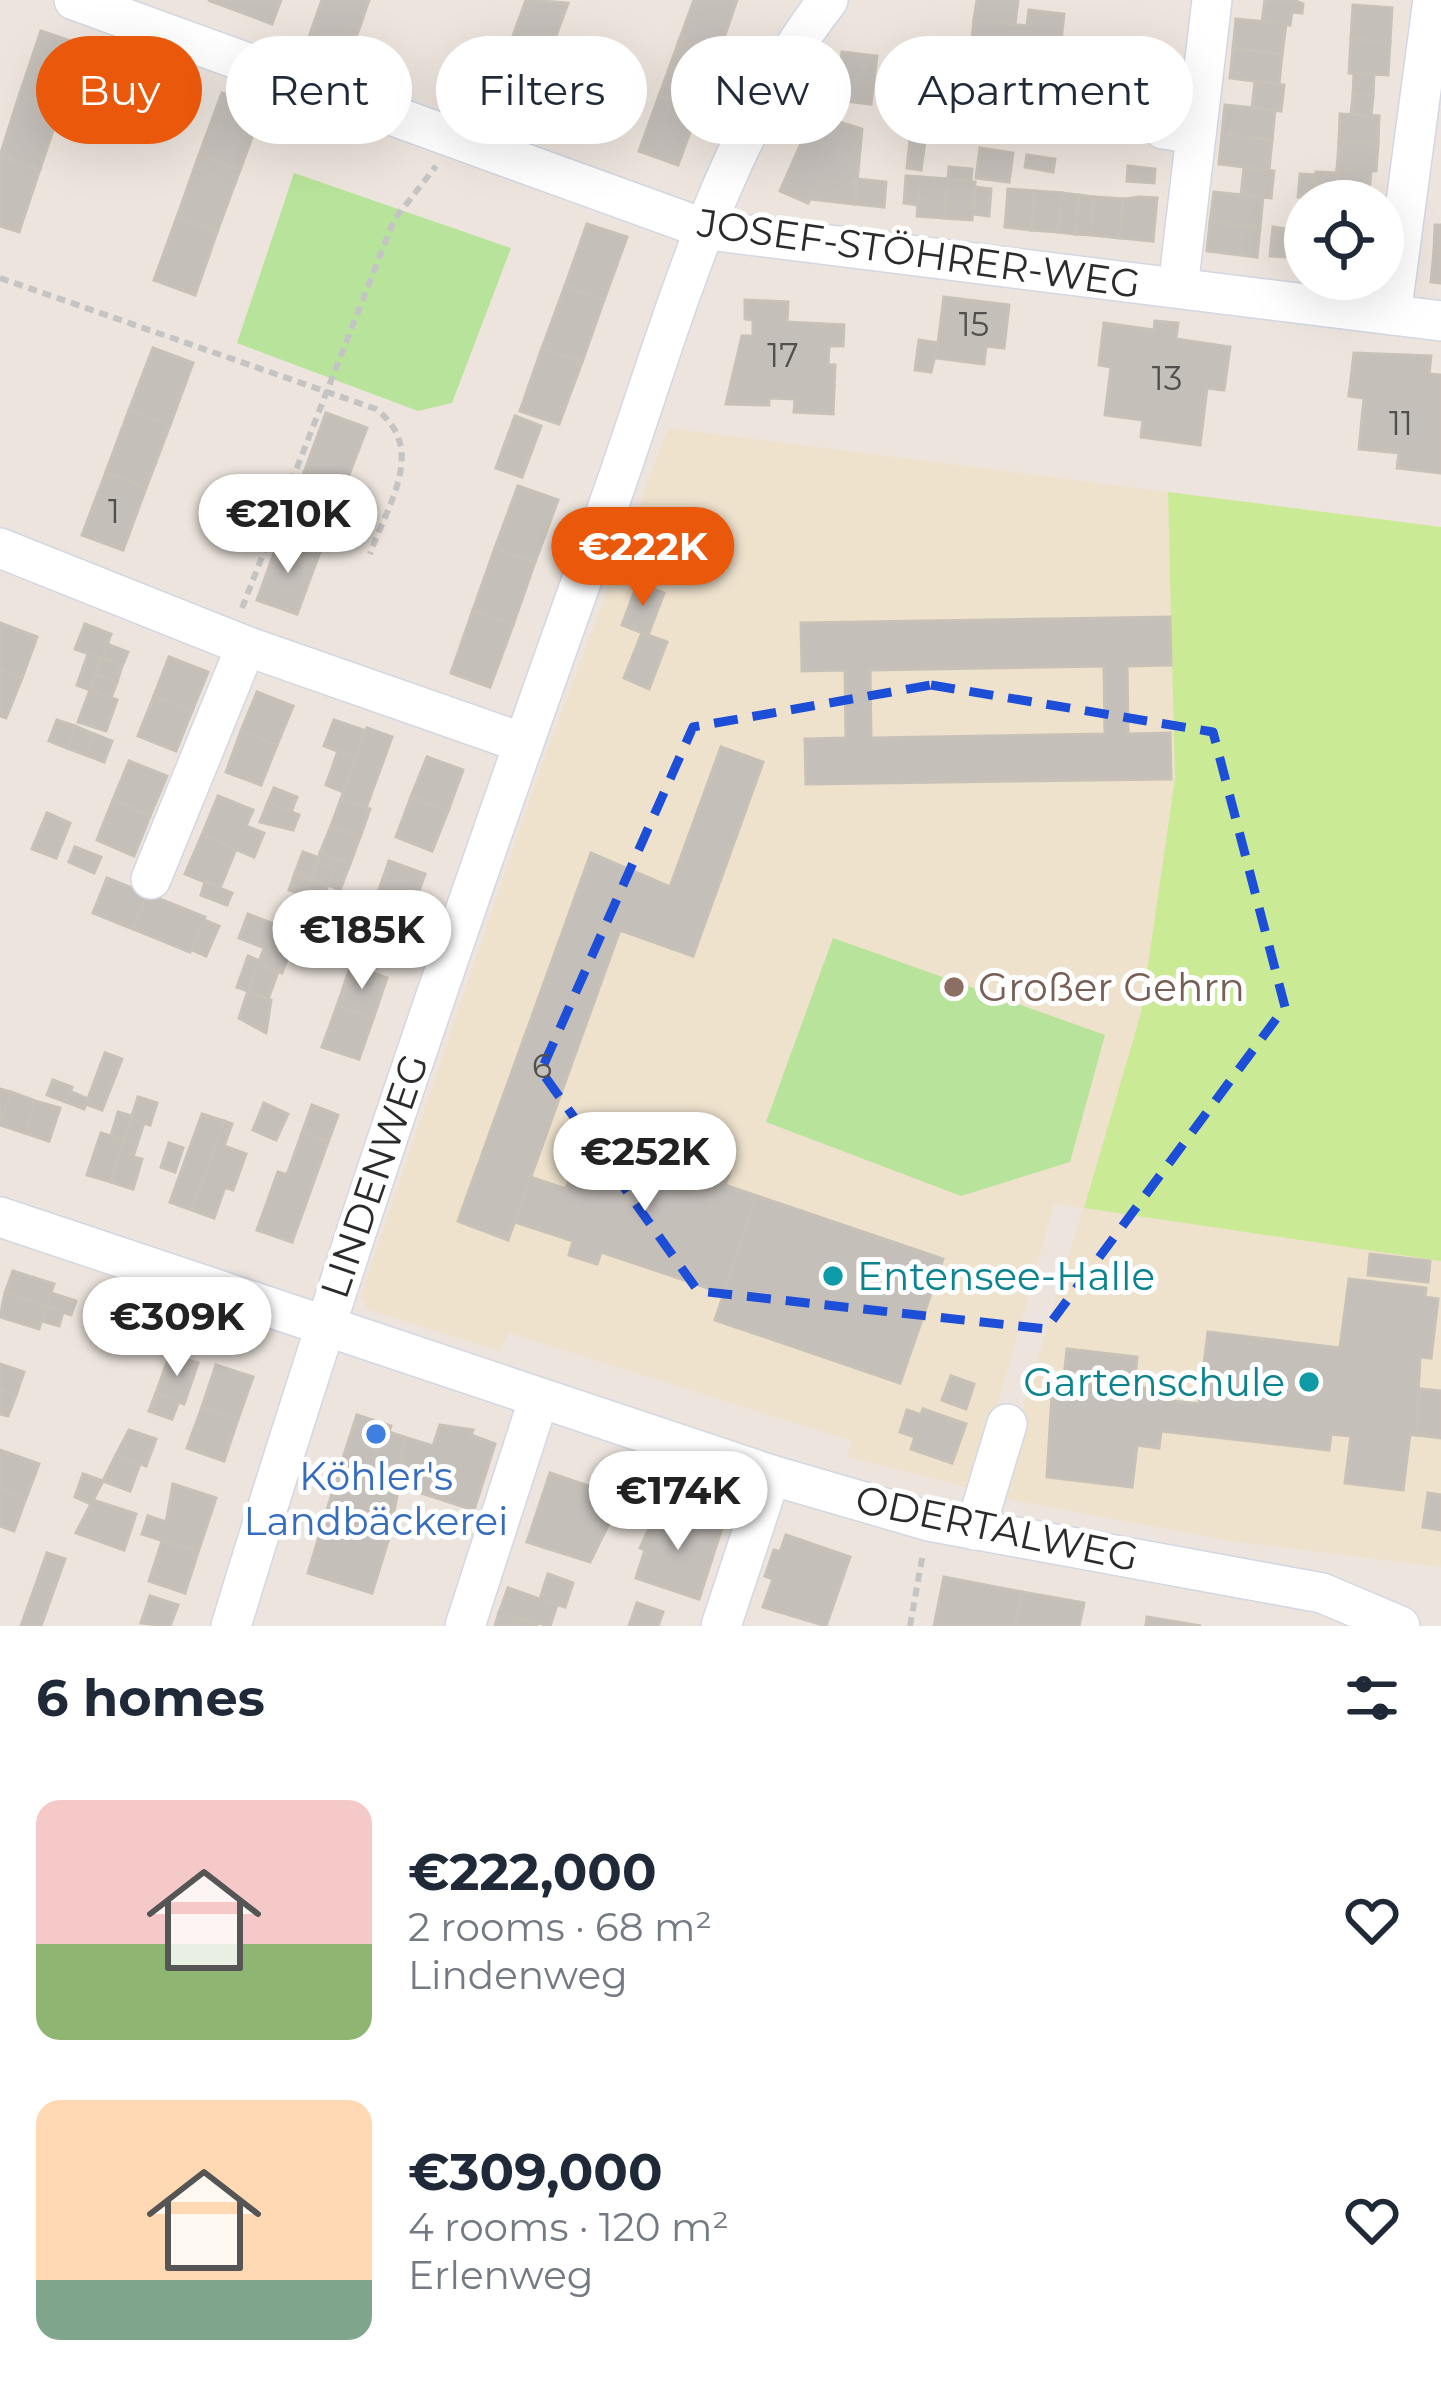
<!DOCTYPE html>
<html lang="en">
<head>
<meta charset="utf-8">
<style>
  :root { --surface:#fff; --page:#f2f2f3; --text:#1f2937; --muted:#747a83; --accent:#ea580c }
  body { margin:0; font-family:Montserrat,sans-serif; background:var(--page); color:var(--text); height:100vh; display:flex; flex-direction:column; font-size:45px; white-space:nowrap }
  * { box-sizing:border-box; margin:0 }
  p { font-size:39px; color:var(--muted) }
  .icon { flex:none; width:66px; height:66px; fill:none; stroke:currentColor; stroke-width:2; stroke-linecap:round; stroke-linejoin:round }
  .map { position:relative; height:1626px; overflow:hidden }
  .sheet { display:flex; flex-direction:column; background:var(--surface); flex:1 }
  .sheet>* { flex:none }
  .banner { position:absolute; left:36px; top:36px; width:1371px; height:108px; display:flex; gap:24px }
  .buttons { position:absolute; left:1284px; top:180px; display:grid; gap:24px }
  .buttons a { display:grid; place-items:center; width:120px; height:120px; border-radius:50%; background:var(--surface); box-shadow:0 12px 48px #0002; font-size:60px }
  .price { position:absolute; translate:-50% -102px; padding:0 27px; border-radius:42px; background:#fff; color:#222; font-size:39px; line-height:78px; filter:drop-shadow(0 3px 6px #0008) }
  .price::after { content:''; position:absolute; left:50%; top:72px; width:36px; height:27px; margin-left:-18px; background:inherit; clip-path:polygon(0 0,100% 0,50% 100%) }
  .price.current { background:var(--accent); color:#fff }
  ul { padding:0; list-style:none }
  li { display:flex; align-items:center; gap:36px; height:300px; padding:0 36px }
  li span { display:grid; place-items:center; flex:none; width:336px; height:240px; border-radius:24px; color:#555 }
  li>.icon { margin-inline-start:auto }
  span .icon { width:144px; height:144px; fill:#fffc; stroke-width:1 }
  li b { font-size:51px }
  h2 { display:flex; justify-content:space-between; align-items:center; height:144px; padding:0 36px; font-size:51px }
  .pill { padding:0 42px; border-radius:54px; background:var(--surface); box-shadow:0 12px 48px #0002; font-size:42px; line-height:108px }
  .pill.current { background:var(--accent); color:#fff }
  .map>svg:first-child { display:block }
  .education { fill:#eee2cd }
  .green { fill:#b7e39a }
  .pitch { fill:#cbea96 }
  .building { fill:#c5bfba; stroke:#c8c1b7; stroke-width:3; fill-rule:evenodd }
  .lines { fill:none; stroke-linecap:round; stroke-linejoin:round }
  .minor-casing { stroke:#d2d7e4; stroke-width:42 }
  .path { stroke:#c4c4c4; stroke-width:6; stroke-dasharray:9 6; stroke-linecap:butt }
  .minor { stroke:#fff; stroke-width:39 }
  .marked { fill:none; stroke:#1d4ed8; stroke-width:9; stroke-dasharray:24 15; stroke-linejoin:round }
  .education-dot { fill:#8d6e63; stroke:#fff; stroke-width:4.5 }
  .culture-dot { fill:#0f9aa8; stroke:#fff; stroke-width:4.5 }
  .shop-dot { fill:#3f7fe0; stroke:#fff; stroke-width:4.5 }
  .labels { text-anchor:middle; stroke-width:10; stroke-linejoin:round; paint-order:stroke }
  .number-label { font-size:33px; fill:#52504f }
  .street-label { font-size:39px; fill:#2b2b2b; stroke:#fff }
  .education-label { font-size:39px; fill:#785e54; stroke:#fff; text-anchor:start }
  .culture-label { font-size:39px; fill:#0d838f; stroke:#fff; text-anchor:start }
  .shop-label { font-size:39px; fill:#366cbe; stroke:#fff }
</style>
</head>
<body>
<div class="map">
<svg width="1441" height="1626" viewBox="0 0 1441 1626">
  <rect width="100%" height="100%" fill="#ede5dd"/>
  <polygon class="education" points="668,428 1441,527 1441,1567 1231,1541 996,1497 1083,1208 1054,1204 974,1489 847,1457 852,1441 509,1333 500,1351 369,1310 360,1297 540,770"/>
  <g class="green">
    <polygon points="294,173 511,248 452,403 418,411 237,343"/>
    <polygon points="833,938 1105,1035 1070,1162 961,1196 766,1122"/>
  </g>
  <polygon class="pitch" points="1168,492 1441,527 1441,1261 1084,1208 1141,1013 1175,778"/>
  <g class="building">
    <polygon points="208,0 281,0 272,24"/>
    <polygon points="322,0 369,0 351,52 309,37"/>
    <polygon points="526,0 568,3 548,58 510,44"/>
    <polygon points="694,0 737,0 718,55 679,41"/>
    <polygon points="977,0 1018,0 1015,24 974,20"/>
    <polygon points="1265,0 1294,0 1303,4 1302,13 1292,12 1290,25 1262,22"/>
    <polygon points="1353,5 1392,8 1390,42 1351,39"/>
    <polygon points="1029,10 1064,14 1058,68 1041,66 1035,117 981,111 984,78 968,76 974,20 1027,26"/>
    <polygon points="1236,19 1286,24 1282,54 1233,49"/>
    <polygon points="41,31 82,45 61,107 20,93"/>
    <polygon points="1351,39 1390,42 1388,75 1349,73"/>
    <polygon points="679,41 718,55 698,110 659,96"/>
    <polygon points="510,44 548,58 529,113 490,100"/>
    <polygon points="1233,49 1282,54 1279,84 1230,78"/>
    <polygon points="842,52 877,56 871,104 836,100"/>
    <polygon points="1354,73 1374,74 1373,96 1353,95"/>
    <polygon points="1255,81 1284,85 1281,111 1252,108"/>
    <polygon points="20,93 61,107 40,169 0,156"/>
    <polygon points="222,93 263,108 240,170 199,155"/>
    <polygon points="1353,95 1373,96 1371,116 1351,115"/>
    <polygon points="659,96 698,110 678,165 639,151"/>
    <polygon points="1225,105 1275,110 1272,140 1222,134"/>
    <polygon points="814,114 862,129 855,204 810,199 808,203 780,191"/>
    <polygon points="1340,114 1379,116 1378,144 1339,142"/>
    <polygon points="1222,134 1272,140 1269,170 1219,164"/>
    <polygon points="910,140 925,142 921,170 907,168"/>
    <polygon points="1339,142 1378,144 1376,171 1337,169"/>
    <polygon points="980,148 1013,153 1009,182 976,178"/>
    <polygon points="199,155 240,170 217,232 177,217"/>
    <polygon points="1027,155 1055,159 1053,172 1025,167"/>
    <polygon points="0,156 40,169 19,232 0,226"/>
    <polygon points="1128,166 1155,169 1154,183 1127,181"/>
    <polygon points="949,167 972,169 971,181 948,179"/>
    <polygon points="1244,167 1274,171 1271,198 1241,195"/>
    <polygon points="1337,169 1371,171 1369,193 1335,191"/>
    <polygon points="1316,172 1337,173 1335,191 1315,189"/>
    <polygon points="1300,174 1316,175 1315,189 1299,188"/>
    <polygon points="906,176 920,177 918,205 904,203"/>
    <polygon points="920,177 948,179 944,218 917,216"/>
    <polygon points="857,179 886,182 884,207 855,204"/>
    <polygon points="948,179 975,182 972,220 944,218"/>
    <polygon points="975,187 991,189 989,216 973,214"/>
    <polygon points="1299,188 1342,191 1341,201 1298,197"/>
    <polygon points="1008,189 1035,191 1031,230 1005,227"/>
    <polygon points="1035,191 1062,193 1058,232 1031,230"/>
    <polygon points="1342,191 1369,193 1369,201 1341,201"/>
    <polygon points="1214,192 1263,197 1260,227 1210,222"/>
    <polygon points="1062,193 1079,195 1075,234 1058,232"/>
    <polygon points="1079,195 1094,197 1091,235 1075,234"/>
    <polygon points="1094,197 1123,199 1120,238 1091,235"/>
    <polygon points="1140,197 1157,198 1153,241 1120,238 1123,199"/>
    <polygon points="177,217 217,232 195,295 154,280"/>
    <polygon points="1210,222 1260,227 1257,257 1207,251"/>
    <polygon points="587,224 627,237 604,300 565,286"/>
    <polygon points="1435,225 1441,225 1441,251 1434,251"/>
    <polygon points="1273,227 1287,229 1285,257 1270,256"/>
    <polygon points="1434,251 1441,251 1441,283 1431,282"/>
    <polygon points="565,286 604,300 582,362 542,348"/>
    <polygon points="944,297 1009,305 1004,348 986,346 984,364 936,358"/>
    <polygon points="745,300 788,302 787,322 844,325 843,346 829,346 828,365 835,365 833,414 794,412 795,399 769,398 769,405 726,404 742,336 753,336 753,320 745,319"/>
    <polygon points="1155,321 1178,323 1176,339 1230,347 1224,390 1207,388 1200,445 1141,437 1143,420 1105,415 1111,367 1099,365 1104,323 1154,330"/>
    <polygon points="919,340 938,343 931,372 915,370"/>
    <polygon points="153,348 193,363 170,425 129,410"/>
    <polygon points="542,348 582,362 559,424 520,411"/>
    <polygon points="1354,353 1431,356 1429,374 1441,375 1441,473 1397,468 1399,453 1359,449 1364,398 1349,396"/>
    <polygon points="129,410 170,425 146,488 106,472"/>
    <polygon points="326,413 367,428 343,490 303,475"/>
    <polygon points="515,416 541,426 522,477 496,468"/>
    <polygon points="106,472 146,488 123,550 82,535"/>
    <polygon points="303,475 343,490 320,552 280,537"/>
    <polygon points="518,486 558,500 535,562 495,548"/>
    <polygon points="634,534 662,544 645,586 618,575"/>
    <polygon points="280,537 320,552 297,614 257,600"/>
    <polygon points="495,548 535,562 513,625 473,610"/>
    <polygon points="638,583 664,593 648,635 622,625"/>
    <polygon points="473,610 513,625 490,687 451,673"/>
    <path d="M1170 617 1171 665 1127 666 1128 734 1170 733 1171 779 806 784 805 739 846 738 845 670 802 671 801 623ZM1104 666 1105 734 871 738 870 670Z"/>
    <polygon points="0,623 37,637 22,678 0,669"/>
    <polygon points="85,624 111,634 102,658 75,649"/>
    <polygon points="642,633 667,642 649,689 624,678"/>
    <polygon points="107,644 128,652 122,666 102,658"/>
    <polygon points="88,654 102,658 90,690 77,685"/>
    <polygon points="169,657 208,672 192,711 154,696"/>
    <polygon points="102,658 122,666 117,682 96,674"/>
    <polygon points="0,669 22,678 6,718 0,716"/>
    <polygon points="96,674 117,682 111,698 90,690"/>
    <polygon points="90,690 117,700 106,731 78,722"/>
    <polygon points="257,692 293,706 277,745 241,731"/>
    <polygon points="154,696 192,711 176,751 138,736"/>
    <polygon points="57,720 75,726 67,748 49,741"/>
    <polygon points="334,720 366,731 356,758 324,746"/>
    <polygon points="75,726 94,734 86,755 67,748"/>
    <polygon points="367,728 392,737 366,808 341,799"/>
    <polygon points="241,731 277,745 261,785 226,772"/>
    <polygon points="94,734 112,741 104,762 86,755"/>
    <polygon points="721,747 763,762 693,956 620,930 508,1240 458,1221 591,853 670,887"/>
    <polygon points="338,751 356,758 343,792 326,785"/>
    <polygon points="427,757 463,770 448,811 411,797"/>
    <polygon points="129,761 167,776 150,816 113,800"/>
    <polygon points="274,788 297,797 291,812 268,802"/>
    <polygon points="218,796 253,810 246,826 264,833 254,857 202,835"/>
    <polygon points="411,797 448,811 432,851 396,837"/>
    <polygon points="341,799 370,809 360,837 331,826"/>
    <polygon points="113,800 150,816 134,856 97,840"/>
    <polygon points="268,802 299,815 293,830 260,822"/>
    <polygon points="47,813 70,823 56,858 32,849"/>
    <polygon points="331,826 360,837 350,864 320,853"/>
    <polygon points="202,835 236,849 220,888 185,874"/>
    <polygon points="75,847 101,857 94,873 69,862"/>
    <polygon points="303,852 319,858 311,879 295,873"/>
    <polygon points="320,853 350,864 340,890 328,885 334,868 317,862"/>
    <polygon points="389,861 425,874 411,914 375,901"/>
    <polygon points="317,862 334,868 328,885 311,879"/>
    <polygon points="295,873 311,879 305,895 289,890"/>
    <polygon points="107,878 147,894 133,929 93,913"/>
    <polygon points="311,879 328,885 322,901 305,895"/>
    <polygon points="205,882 232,893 227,905 201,895"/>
    <polygon points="147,894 205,917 190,952 133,929"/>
    <polygon points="375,901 411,914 396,954 360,942"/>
    <polygon points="248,914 274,924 265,948 239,938"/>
    <polygon points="299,917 326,927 320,941 294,931"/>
    <polygon points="204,920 219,926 206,956 192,950"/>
    <polygon points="274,924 297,932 282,973 258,964"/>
    <polygon points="248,956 260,961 248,991 237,987"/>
    <polygon points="258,964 278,972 268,999 248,991"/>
    <polygon points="351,965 387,978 373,1019 337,1006"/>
    <polygon points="248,991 271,1000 266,1033 239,1018"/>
    <polygon points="337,1006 373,1019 359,1059 322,1047"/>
    <polygon points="105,1053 122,1059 102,1110 86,1104"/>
    <polygon points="53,1080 72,1087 66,1102 47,1095"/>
    <polygon points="0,1089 11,1092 0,1125"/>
    <polygon points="70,1091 88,1099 84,1109 66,1102"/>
    <polygon points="11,1092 35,1101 25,1133 0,1125"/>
    <polygon points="138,1097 157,1103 150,1125 131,1119"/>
    <polygon points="35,1101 60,1108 49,1141 25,1133"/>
    <polygon points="264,1103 288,1114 276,1140 253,1130"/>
    <polygon points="312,1105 338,1115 328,1142 302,1133"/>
    <polygon points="118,1112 132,1116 124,1140 111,1136"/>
    <polygon points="202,1114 224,1121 192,1210 170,1202"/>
    <polygon points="131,1119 144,1123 137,1144 124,1140"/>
    <polygon points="224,1121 232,1124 224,1146 246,1154 233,1190 225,1187 214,1218 192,1210"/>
    <polygon points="690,1130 715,1139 706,1164 681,1155"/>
    <polygon points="101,1133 124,1140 111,1182 87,1175"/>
    <polygon points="302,1133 328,1142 292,1242 257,1230 278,1172 287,1175"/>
    <polygon points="124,1140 137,1144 133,1157 142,1159 133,1189 111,1182"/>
    <polygon points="583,1140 669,1170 675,1153 730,1172 725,1185 757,1196 723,1293 601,1252 597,1264 569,1255 573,1241 515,1222 530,1177 566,1189"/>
    <polygon points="169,1143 183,1148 175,1172 161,1167"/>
    <polygon points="757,1196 943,1259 900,1383 715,1320"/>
    <polygon points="1370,1254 1430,1261 1428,1282 1368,1275"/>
    <polygon points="13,1271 54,1284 46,1307 5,1293"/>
    <polygon points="1349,1279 1426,1288 1425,1297 1438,1299 1431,1358 1420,1357 1416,1435 1410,1434 1403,1490 1345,1483 1351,1436 1331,1434 1329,1450 1161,1431 1159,1448 1137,1445 1132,1487 1047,1477 1053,1377 1064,1378 1067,1349 1137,1357 1134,1387 1165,1390 1164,1400 1199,1404 1208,1332 1340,1348"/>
    <polygon points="5,1293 46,1307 39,1329 0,1317"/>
    <polygon points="51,1293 76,1301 71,1315 46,1307"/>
    <polygon points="46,1307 63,1312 59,1326 42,1321"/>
    <polygon points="170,1354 198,1363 184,1404 156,1393"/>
    <polygon points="0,1364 24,1372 16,1395 0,1389"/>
    <polygon points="216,1365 253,1377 238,1419 202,1407"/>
    <polygon points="951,1376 974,1384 966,1409 942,1400"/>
    <polygon points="0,1389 16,1395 8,1416 0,1414"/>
    <polygon points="1421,1389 1441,1391 1441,1438 1416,1435"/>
    <polygon points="156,1393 179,1401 172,1419 149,1411"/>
    <polygon points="202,1407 238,1419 224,1461 187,1448"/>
    <polygon points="923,1409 966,1424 952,1463 911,1449 915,1437 900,1432 907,1410 921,1415"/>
    <polygon points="357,1415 391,1426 389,1432 404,1437 399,1486 340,1467"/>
    <polygon points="440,1425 473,1430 471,1435 495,1444 474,1510 399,1486 404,1437 433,1446"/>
    <polygon points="129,1430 156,1439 146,1466 116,1455"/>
    <polygon points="0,1450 39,1464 26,1498 0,1489"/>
    <polygon points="116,1455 140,1464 130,1491 103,1481"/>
    <polygon points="340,1467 399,1486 388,1541 324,1520"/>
    <polygon points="550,1473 612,1494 607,1509 615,1511 590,1562 527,1542"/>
    <polygon points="83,1474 103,1481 91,1504 75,1497"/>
    <polygon points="173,1484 216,1498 198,1552 142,1534 148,1516 166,1522"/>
    <polygon points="0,1489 26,1498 14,1531 0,1526"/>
    <polygon points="1428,1493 1441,1495 1441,1530 1423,1527"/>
    <polygon points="93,1500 136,1514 124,1550 76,1533"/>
    <polygon points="659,1508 722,1528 699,1599 636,1578 645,1550 640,1548"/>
    <polygon points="324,1520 388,1541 372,1593 308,1573"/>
    <polygon points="786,1535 850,1557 826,1626 763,1607 773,1579 765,1576 774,1550 780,1552"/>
    <polygon points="162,1541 198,1552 185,1593 149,1581"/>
    <polygon points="47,1553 65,1559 41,1626 21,1626"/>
    <polygon points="548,1574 573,1583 565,1607 540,1599"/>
    <polygon points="944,1577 1022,1592 1015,1626 934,1626"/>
    <polygon points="508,1588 557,1605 550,1626 499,1613"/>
    <polygon points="1022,1592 1084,1603 1079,1626 1015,1626"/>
    <polygon points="150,1596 178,1605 170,1626 141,1623"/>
    <polygon points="637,1603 663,1612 658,1626 629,1626"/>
    <polygon points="499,1613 538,1626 495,1626"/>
    <polygon points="1147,1617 1201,1626 1146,1626"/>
  </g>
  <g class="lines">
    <defs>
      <g id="minor">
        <polyline points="74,0 708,230 1441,321"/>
        <polyline points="1118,66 1147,70 1165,81 1163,129 1196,134"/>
        <polyline points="1178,288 1212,0"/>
        <polyline points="1391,315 1433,0"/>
        <polyline points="0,548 246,646 523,743"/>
        <polyline points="151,879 246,646"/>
        <polyline points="0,1217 771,1475 929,1521 1322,1593 1400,1626"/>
        <polyline points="975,1530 1007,1424"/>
        <path d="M231 1626C345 1252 473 883 605 515 667 344 716 144 828 0"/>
        <polyline points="465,1626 539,1398"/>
        <polyline points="721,1626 771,1475"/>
      </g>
    </defs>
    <use href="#minor" class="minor-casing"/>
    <g class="path">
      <path d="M0 278 376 409C428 449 388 503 370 554"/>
      <polyline points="242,608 394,220 436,166"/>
      <polyline points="910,1626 923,1553"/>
    </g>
    <use href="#minor" class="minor"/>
  </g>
  <path class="marked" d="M931 685 1213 732 1285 1007 1046 1329 698 1291 541 1071 693 727Z"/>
  <circle class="education-dot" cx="954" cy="987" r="12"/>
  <g class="culture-dot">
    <circle cx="833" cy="1276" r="12"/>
    <circle cx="1309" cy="1382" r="12"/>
  </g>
  <circle class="shop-dot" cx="376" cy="1434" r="12"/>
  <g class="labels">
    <g class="number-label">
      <text x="974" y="336">15</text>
      <text x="783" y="367">17</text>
      <text x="1167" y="390">13</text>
      <text x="1401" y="435">11</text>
      <text x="114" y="523">1</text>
      <text x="542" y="1078">6</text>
    </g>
    <g class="street-label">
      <text transform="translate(919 253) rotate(8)" y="14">JOSEF-STÖHRER-WEG</text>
      <text transform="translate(374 1176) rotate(-71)" y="14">LINDENWEG</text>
      <text transform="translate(997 1528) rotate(12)" y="14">ODERTALWEG</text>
    </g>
    <g class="education-label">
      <text x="978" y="1001">Großer Gehrn</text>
    </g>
    <g class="culture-label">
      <text x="857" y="1290">Entensee-Halle</text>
      <text x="1285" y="1396" text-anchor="end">Gartenschule</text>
    </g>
    <g class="shop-label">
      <text x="376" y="1490">Köhler's<tspan x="376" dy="45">Landbäckerei</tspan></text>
    </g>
  </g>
</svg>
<div class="buttons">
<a><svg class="icon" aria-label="locate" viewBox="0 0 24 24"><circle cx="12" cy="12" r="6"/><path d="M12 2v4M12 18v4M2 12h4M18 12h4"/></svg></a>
</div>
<b class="price" style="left:288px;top:576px">€210K</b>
<b class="price current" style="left:643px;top:609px">€222K</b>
<b class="price" style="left:362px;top:992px">€185K</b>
<b class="price" style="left:645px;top:1214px">€252K</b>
<b class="price" style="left:177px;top:1379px">€309K</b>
<b class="price" style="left:678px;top:1553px">€174K</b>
<div class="banner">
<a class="pill current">Buy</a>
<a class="pill">Rent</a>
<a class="pill">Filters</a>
<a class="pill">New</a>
<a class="pill">Apartment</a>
</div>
</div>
<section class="sheet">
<h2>6 homes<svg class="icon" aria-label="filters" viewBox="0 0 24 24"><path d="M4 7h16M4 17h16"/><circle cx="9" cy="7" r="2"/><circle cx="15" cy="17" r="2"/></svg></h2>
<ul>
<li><span style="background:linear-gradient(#f6c9c9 60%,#8fb573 0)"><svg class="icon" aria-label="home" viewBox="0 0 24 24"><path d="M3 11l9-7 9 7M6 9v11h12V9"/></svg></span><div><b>€222,000</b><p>2 rooms · 68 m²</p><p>Lindenweg</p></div><svg class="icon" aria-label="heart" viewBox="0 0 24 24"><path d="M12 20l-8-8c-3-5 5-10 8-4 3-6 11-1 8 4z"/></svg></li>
<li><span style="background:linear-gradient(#ffd9b3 75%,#7fa58c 0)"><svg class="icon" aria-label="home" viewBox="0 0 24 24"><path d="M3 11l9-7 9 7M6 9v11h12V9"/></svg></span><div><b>€309,000</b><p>4 rooms · 120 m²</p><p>Erlenweg</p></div><svg class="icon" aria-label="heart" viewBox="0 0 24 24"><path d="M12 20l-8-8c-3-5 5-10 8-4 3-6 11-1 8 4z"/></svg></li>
</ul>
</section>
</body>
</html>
